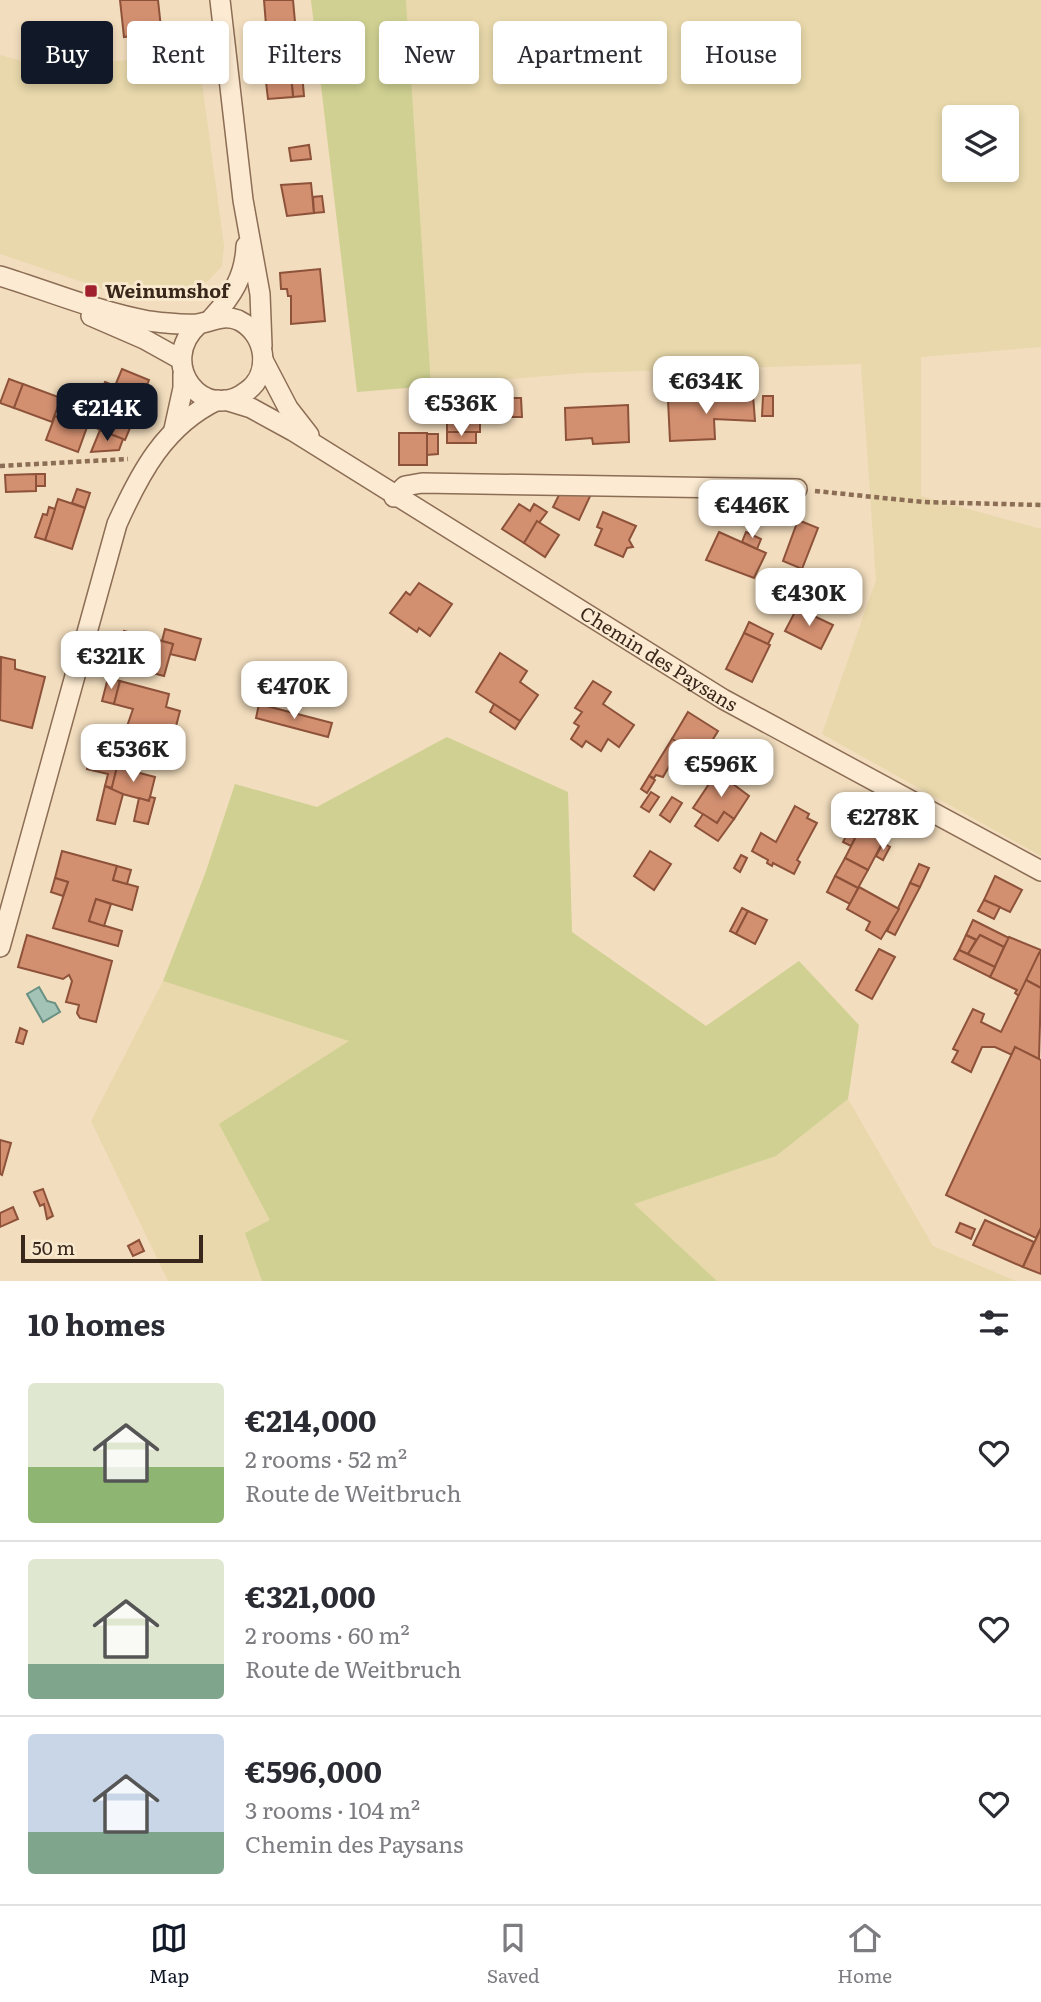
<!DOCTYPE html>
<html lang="en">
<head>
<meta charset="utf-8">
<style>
  :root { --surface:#fff; --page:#f7f7f7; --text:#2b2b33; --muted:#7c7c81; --line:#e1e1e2; --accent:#111827 }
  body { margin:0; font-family:Literata,serif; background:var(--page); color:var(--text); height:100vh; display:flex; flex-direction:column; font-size:26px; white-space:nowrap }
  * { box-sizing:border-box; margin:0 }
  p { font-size:23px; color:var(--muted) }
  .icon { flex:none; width:38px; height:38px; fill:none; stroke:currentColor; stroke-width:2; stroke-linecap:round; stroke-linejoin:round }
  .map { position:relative; height:1281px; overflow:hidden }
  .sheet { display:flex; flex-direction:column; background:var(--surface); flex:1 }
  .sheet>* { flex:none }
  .guide { position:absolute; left:21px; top:21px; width:999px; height:63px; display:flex; gap:14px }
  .tools { position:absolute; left:942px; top:105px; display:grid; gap:14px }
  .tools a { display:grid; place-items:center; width:77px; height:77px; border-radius:7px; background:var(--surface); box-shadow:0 4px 10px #0003; font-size:35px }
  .scale { position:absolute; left:21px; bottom:18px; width:182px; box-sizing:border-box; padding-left:7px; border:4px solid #3a271b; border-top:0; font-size:19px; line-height:24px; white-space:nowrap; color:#3a271b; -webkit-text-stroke:5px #f8e8ce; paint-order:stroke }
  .price { position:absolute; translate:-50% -60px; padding:0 16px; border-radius:14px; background:#fff; color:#222; font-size:23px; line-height:46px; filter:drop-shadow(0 2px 4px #0008) }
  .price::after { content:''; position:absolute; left:50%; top:42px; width:21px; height:16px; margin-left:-10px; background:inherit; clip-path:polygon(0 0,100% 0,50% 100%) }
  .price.selected { background:var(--accent); color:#fff }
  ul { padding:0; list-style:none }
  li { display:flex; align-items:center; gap:21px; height:175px; padding:0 28px }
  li+li { border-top:2px solid var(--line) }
  li span { display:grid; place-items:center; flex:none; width:196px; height:140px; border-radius:7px; color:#555 }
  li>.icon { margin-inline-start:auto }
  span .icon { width:84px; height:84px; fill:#fffc; stroke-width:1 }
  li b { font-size:30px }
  h2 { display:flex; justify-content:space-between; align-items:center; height:84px; padding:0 28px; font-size:30px }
  .chip { padding:0 24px; border-radius:7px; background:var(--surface); box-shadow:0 4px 10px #0003; font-size:24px; line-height:63px }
  .chip.selected { background:var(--accent); color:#fff }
  .menu { display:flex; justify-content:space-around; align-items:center; height:98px; border-top:2px solid var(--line); background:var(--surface); font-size:19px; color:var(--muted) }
  .menu a { display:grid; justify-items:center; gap:4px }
  .menu .selected { color:var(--accent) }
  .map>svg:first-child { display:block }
  .farmland { fill:#e8d8ab; fill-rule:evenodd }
  .green { fill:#cfd091 }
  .water { fill:#a2c3b6; stroke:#689183; stroke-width:2 }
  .building { fill:#d39071; stroke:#8d5239; stroke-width:2 }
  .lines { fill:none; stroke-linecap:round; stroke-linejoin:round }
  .minor-casing { stroke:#8c6d55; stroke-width:22 }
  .path { stroke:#8c6d55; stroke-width:4.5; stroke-dasharray:5 3.5; stroke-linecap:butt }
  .minor { stroke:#fcebd2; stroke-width:19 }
  .poi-dot { fill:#a0202d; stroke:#f8e8ce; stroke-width:2.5 }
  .labels { text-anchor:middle; stroke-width:6; stroke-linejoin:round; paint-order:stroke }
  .poi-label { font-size:19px; font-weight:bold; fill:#3a271b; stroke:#f8e8ce; text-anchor:start }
  .street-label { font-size:19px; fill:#3a271b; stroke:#f8e8ce }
</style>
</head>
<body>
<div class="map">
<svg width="1041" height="1281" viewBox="0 0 1041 1281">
  <rect width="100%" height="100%" fill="#f2ddbe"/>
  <g class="farmland">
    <path d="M406 0H1041V347L921 357V496L1041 529V856L822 734 876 580 861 364 581 373 431 386ZM954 117H1006V170H954Z"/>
    <polygon points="198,53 224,246 222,266 208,281 172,300 133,299 0,254 0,55 48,68"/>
    <polygon points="163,981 350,1041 271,1221 246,1233 262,1281 168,1281 91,1121"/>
    <polygon points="848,1099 933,1246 1016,1281 717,1281 633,1204 776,1156"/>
  </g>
  <g class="green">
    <polygon points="311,0 406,0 431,386 357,392"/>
    <polygon points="447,737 568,792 572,932 706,1026 799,961 859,1025 848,1099 776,1156 634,1204 717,1281 262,1281 245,1233 270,1220 219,1124 349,1041 163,981 205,874 235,784 317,807"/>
  </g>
  <polygon class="water" points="39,987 47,1001 55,1003 60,1012 43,1022 27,994"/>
  <g class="building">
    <polygon points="120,0 158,0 161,28 145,29 145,34 124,37"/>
    <polygon points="264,0 293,0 295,22 266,25"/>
    <polygon points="301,61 304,96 293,97 290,62"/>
    <polygon points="290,62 293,97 268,99 264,65"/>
    <polygon points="309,145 311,159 291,161 289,148"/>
    <polygon points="311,183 314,213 287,216 281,185"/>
    <polygon points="322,196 324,212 314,213 313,197"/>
    <polygon points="320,269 325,321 291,324 291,296 288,296 287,289 281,289 280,273"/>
    <polygon points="122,369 149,380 135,416 120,410 125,398 112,393"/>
    <polygon points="9,379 23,384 14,408 0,403"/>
    <polygon points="105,382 115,386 104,415 93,411"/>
    <polygon points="23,384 61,398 52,422 14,408"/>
    <polygon points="112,393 125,398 120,410 107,406"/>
    <polygon points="753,395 755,421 714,419 715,439 670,441 668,400"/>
    <polygon points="763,396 773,396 773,416 762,416"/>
    <polygon points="503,398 521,398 522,417 504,417"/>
    <polygon points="628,405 629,442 593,444 592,438 566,440 565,408"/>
    <polygon points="107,406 135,416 125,440 98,429"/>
    <polygon points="55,416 87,427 78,452 46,440"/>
    <rect x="447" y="419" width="33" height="13"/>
    <polygon points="100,430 123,439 119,450 91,452"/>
    <rect x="447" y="432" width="29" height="11"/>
    <rect x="399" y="433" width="28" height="32"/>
    <polygon points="427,434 438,434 438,454 427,455"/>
    <polygon points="36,474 36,491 6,492 5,475"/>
    <rect x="36" y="474" width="9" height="12"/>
    <polygon points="77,489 90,493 85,508 72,503"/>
    <polygon points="561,491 592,492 579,520 553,507"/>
    <polygon points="58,499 85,508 72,549 45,540"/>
    <polygon points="519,504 530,511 534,504 547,512 524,543 502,529"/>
    <polygon points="49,507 55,509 45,540 35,537 43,514 47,515"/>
    <polygon points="603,512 636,526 629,540 633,547 627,548 623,557 595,545 602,529 597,527"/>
    <polygon points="798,520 818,528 802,569 783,561"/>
    <polygon points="537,521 559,535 545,557 524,543"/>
    <polygon points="719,532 766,553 754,578 706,560"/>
    <polygon points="746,532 761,539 757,549 742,542"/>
    <polygon points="419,583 452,604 430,636 419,628 417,632 390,613 406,592 410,595"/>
    <polygon points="797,608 833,625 821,649 785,631"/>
    <polygon points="749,622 773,634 768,644 744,633"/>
    <polygon points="165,629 201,639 195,660 170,654 173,644 162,641"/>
    <polygon points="124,631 173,644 164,676 115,663"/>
    <polygon points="744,633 770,645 752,682 726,669"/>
    <polygon points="500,653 527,671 520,682 538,695 520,721 476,692"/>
    <polygon points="1,657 15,660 15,669 45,677 32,728 0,720"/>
    <polygon points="108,678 120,681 114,704 102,701"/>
    <polygon points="120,681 169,694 166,707 180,711 175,730 161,726 156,744 124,735 133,709 114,704"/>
    <polygon points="593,681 611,692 603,704 634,725 619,747 608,739 601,751 586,741 582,747 571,739 579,726 574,723 582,712 575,708"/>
    <polygon points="259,704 332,723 328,737 256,718"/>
    <polygon points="494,704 520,721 515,729 490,712"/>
    <polygon points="688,712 718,731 702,757 672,739"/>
    <polygon points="161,726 175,730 170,747 156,744"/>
    <polygon points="672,739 693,752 690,757 679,749 663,777 656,775 654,778 649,776"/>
    <polygon points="93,744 131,754 127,769 117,767 112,788 105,786 108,774 87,769"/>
    <polygon points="117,767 155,777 149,801 111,791"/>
    <polygon points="717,772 749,796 734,819 724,812 717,823 693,808"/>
    <polygon points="649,776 655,780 647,793 641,789"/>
    <polygon points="105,786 123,794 115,824 97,820"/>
    <polygon points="651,792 659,797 649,812 641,807"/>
    <polygon points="150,797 155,798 148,824 134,821 139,798 149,801"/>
    <polygon points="672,797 682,803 670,822 660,815"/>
    <polygon points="795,806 809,814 807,818 817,823 797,860 800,862 794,874 773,863 772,866 767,863 768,860 752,851 761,833 776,842"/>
    <polygon points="724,812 734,819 718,841 695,826 703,814 717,823"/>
    <polygon points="856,817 864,821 851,846 843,842"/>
    <polygon points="865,819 888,832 868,870 845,858"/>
    <polygon points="883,843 890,847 883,860 876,856"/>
    <polygon points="62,851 117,866 113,880 138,887 132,910 96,899 89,921 122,931 118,946 53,928 68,882 55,878"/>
    <polygon points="650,851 671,864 654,890 634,876"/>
    <polygon points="741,855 747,858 740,872 734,868"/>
    <polygon points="845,858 868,870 858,888 835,876"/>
    <polygon points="919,864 929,868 920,887 910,883"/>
    <polygon points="117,866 131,870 127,884 113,880"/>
    <polygon points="835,876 858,888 850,904 827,892"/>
    <polygon points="995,876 1022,890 1010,912 984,900"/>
    <polygon points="55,878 68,882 63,896 51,892"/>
    <polygon points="910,883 920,887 895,935 887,931"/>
    <polygon points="859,887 899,909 881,939 866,930 870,922 847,909"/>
    <polygon points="96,899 111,904 104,926 89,921"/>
    <polygon points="984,900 1000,907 994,919 978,911"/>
    <polygon points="742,908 748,911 736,934 730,931"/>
    <polygon points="748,911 767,920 755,944 736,934"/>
    <polygon points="973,920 1009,938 1004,947 980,935 977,940 966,935"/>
    <polygon points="27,935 112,961 96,1022 80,1018 77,1013 79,1005 66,1002 72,981 69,975 63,979 18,967"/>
    <polygon points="966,935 976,940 968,954 959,950"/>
    <polygon points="980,935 1004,947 995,967 968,954"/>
    <polygon points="1009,937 1041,950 1019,996 1015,993 1017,990 990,977"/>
    <polygon points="879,949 895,957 872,999 856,990"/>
    <polygon points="959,950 995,967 990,977 954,959"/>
    <polygon points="1039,953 1041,954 1041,988 1026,980"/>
    <polygon points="1026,980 1041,988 1039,1059 1015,1047 1012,1055 995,1047 982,1047 971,1072 952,1062 958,1051 953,1049 973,1009 984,1014 981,1022 1001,1032"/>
    <polygon points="20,1028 27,1031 23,1044 16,1042"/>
    <polygon points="1015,1047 1041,1060 1041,1228 1036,1238 946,1195"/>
    <polygon points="0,1140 11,1143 2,1175 0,1174"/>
    <polygon points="43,1189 53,1216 47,1219 44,1204 40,1206 34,1192"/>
    <polygon points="13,1207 18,1219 0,1227 0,1213"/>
    <polygon points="985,1220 1034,1242 1023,1267 973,1245"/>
    <polygon points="960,1223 975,1229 971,1239 956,1232"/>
    <polygon points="1041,1228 1041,1274 1023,1267"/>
    <polygon points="139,1240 144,1251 133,1256 128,1246"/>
  </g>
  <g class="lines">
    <defs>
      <g id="minor">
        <polyline points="220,0 243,200 260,294 262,346"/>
        <path d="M0 276C49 291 99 312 149 321 164 323 182 325 197 324 212 322 222 314 238 320 266 333 272 373 247 391 204 425 155 363 199 324"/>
        <polyline points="91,316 144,339 180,359"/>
        <path d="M212 318C232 296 245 276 246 246"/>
        <polyline points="263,360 288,408 309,435"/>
        <path id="s1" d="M225 400 251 408 293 431 723 699 1041 871"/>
        <polyline points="174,429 183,388 183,374"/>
        <polyline points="394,497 405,486 422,483 797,489"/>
        <path d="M0 947 117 524C140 473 165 425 218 400"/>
      </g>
    </defs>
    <use href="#minor" class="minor-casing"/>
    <g class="path">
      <polyline points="0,466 128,459"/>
      <polyline points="815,491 923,502 1041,505"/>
    </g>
    <use href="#minor" class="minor"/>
  </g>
  <rect class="poi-dot" x="84" y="284" width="14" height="14" rx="3.5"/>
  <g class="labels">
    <g class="poi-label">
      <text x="105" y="298">Weinumshof</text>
    </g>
    <g class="street-label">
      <text dy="7" stroke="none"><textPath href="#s1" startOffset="506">Chemin des Paysans</textPath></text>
    </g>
  </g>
</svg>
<div class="tools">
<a><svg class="icon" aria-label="layers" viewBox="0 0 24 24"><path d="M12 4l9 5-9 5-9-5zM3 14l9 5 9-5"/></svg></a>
</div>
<div class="scale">50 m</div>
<b class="price" style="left:706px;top:416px">€634K</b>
<b class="price" style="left:461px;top:438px">€536K</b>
<b class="price selected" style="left:107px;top:443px">€214K</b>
<b class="price" style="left:752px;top:540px">€446K</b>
<b class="price" style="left:809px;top:628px">€430K</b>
<b class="price" style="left:111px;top:691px">€321K</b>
<b class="price" style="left:294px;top:721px">€470K</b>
<b class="price" style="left:133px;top:784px">€536K</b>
<b class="price" style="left:721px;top:799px">€596K</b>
<b class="price" style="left:883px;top:852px">€278K</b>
<div class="guide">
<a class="chip selected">Buy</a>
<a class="chip">Rent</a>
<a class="chip">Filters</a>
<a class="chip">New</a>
<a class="chip">Apartment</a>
<a class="chip">House</a>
</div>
</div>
<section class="sheet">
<h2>10 homes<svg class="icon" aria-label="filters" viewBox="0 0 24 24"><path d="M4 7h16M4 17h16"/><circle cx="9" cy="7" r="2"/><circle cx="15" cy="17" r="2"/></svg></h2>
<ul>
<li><span style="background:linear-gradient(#dfe7d0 60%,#8fb573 0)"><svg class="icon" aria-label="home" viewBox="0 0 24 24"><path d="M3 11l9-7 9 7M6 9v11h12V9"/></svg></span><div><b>€214,000</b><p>2 rooms · 52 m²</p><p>Route de Weitbruch</p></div><svg class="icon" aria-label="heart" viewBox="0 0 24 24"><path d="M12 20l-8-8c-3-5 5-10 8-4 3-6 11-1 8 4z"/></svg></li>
<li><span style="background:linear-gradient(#dfe7d0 75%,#7fa58c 0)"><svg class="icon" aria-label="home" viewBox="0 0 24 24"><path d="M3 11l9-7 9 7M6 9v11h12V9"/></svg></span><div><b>€321,000</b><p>2 rooms · 60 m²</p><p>Route de Weitbruch</p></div><svg class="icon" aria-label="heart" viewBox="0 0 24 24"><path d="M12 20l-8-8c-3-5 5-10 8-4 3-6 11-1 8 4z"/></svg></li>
<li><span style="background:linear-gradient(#c9d6e8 70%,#7fa58c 0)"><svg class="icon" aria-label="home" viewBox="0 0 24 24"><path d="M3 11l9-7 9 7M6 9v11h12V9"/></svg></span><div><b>€596,000</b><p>3 rooms · 104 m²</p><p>Chemin des Paysans</p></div><svg class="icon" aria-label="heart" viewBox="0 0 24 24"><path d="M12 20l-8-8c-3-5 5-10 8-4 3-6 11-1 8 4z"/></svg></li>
</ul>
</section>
<nav class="menu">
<a class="selected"><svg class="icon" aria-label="map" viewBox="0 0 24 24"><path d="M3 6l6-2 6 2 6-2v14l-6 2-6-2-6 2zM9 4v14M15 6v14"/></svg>Map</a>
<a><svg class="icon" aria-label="saved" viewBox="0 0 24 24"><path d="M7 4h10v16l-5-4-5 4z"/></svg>Saved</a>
<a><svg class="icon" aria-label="home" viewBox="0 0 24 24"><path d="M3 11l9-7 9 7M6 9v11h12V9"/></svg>Home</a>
</nav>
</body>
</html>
